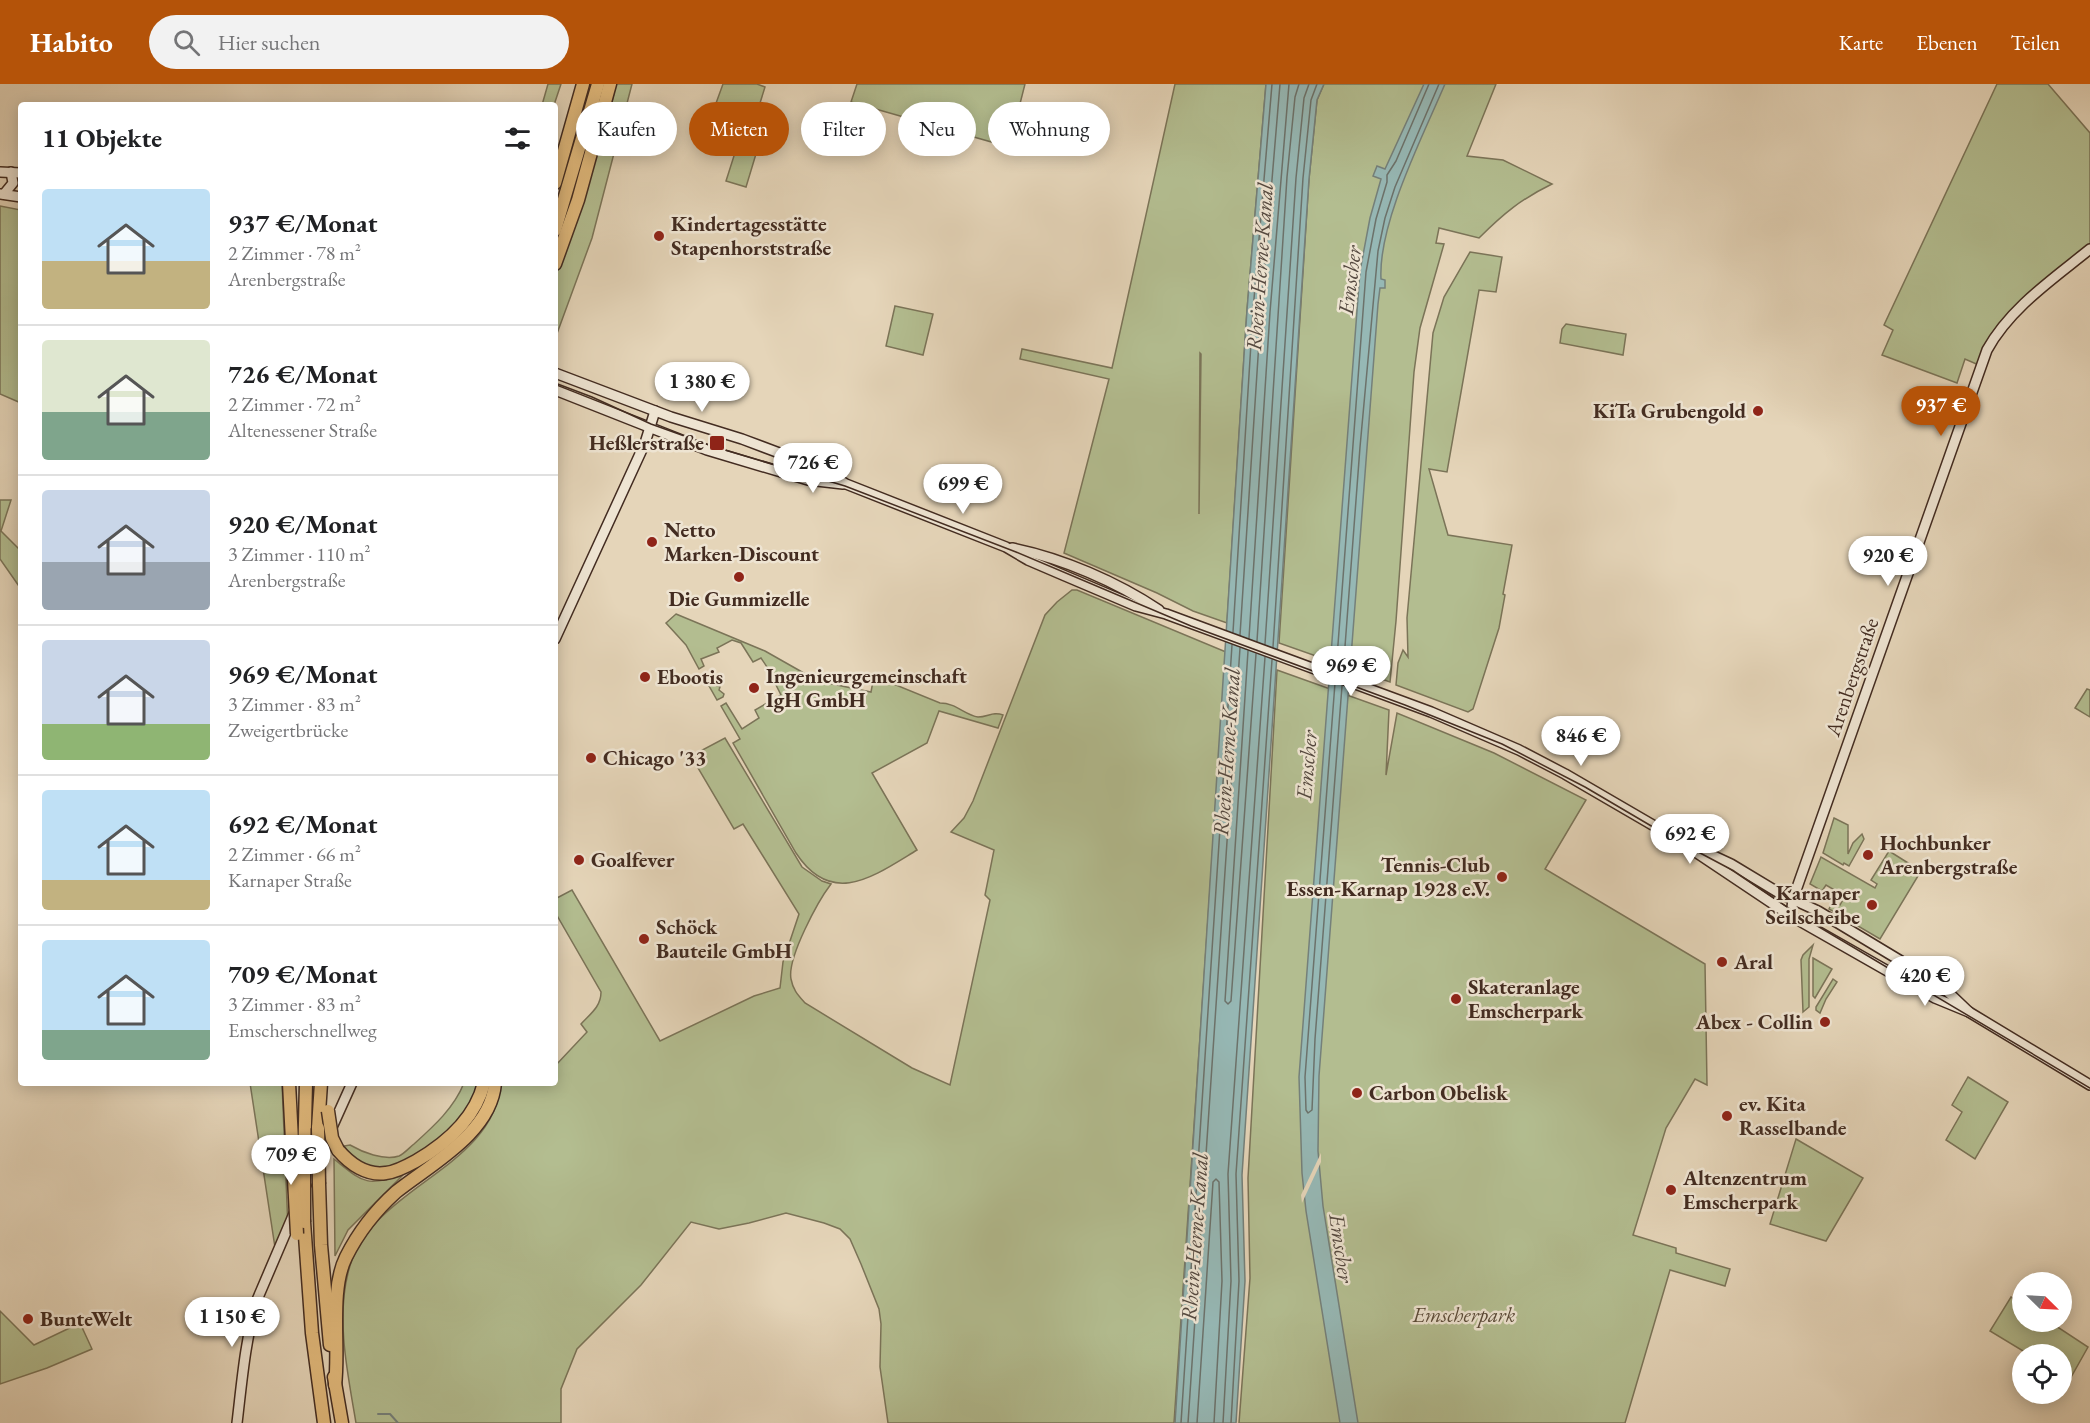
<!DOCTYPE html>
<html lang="de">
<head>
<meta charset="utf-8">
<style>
  :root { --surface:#fff; --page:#f2f2f2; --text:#202124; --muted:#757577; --line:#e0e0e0; --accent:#b45309 }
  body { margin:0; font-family:"EB Garamond",serif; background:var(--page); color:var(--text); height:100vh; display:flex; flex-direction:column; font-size:22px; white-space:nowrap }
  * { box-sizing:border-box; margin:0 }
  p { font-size:20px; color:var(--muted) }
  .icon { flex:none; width:33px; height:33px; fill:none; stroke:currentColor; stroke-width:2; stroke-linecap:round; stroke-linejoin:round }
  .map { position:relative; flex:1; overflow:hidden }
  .sheet { position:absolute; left:18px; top:18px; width:540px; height:984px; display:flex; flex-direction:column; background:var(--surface); border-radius:6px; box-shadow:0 3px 15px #0003 }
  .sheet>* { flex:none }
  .banner { position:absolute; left:576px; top:18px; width:570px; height:54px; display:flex; gap:12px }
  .needle { width:39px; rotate:114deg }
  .tools { position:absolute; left:2012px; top:1188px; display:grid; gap:12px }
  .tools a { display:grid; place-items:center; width:60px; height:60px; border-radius:50%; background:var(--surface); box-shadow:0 3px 15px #0003; font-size:30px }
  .price { position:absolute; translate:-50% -51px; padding:0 14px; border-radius:21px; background:#fff; color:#222; font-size:20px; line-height:39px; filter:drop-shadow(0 2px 3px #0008) }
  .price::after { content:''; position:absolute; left:50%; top:36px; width:18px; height:14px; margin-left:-9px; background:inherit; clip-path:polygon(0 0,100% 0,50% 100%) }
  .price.active { background:var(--accent); color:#fff }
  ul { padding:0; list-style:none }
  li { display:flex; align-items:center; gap:18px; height:150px; padding:0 24px }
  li+li { border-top:2px solid var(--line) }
  li span { display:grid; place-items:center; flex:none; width:168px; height:120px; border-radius:6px; color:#555 }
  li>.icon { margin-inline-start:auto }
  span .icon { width:72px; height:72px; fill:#fffc; stroke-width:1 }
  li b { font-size:26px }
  h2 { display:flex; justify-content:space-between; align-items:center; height:72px; padding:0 24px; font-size:26px }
  .chip { padding:0 21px; border-radius:27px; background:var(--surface); box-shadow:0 3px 15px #0003; font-size:21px; line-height:54px }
  .chip.active { background:var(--accent); color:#fff }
  header { display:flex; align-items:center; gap:36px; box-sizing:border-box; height:84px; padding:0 30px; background:var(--accent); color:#fff }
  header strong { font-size:28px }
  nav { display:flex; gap:33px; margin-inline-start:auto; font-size:21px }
  .search { width:420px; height:54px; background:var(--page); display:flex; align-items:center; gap:15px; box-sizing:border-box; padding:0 21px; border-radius:33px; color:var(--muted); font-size:22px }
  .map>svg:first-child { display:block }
  .green { fill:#b3bd90; stroke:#7b7458; stroke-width:1.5; fill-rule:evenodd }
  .water { fill:#96b8b5; stroke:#75807a; stroke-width:1.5 }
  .pier { fill:#e5d5b9 }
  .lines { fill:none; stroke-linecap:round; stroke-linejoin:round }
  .shore { stroke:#6c726b; stroke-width:1.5 }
  .stream { stroke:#75807a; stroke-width:2 }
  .secondary-casing { stroke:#432c21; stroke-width:12 }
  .highway-casing { stroke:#432c21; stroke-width:15 }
  .secondary { stroke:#eee4d2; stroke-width:9 }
  .highway { stroke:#e2ba7c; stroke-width:12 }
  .tram { stroke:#432c21; stroke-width:1.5 }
  .highway-bridge-casing { stroke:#432c21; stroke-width:15; stroke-linecap:butt }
  .highway-bridge { stroke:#e2ba7c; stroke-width:12 }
  .poi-dot { fill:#8f2418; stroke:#eee4d2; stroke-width:2 }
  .labels { text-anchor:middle; stroke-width:5; stroke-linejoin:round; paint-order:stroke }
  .poi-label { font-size:21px; font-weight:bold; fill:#432c21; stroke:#eee4d2; text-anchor:start }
  .street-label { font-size:21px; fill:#432c21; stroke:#eee4d2 }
  .park-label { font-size:21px; font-style:italic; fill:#594937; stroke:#eee4d2 }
  .water-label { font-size:22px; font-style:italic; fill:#54483f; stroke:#eee4d2 }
</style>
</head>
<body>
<header>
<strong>Habito</strong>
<div class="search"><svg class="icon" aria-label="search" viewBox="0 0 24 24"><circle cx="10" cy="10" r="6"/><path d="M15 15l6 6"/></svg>Hier suchen</div>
<nav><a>Karte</a><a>Ebenen</a><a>Teilen</a></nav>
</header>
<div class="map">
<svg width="2090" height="1339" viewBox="0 0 2090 1339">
  <rect width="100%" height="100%" fill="#e5d5b9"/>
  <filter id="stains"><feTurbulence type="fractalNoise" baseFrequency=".00333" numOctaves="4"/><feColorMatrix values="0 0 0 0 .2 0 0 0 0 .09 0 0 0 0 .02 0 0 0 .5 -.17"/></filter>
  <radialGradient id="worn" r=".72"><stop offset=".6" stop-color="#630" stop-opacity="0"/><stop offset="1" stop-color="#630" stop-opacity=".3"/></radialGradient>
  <g class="green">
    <polygon points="548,0 561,0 554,21 542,21"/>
    <polygon points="616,0 632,0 592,154 555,255 555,193 608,35"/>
    <polygon points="723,0 757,0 765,3 755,35 715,22"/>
    <polygon points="857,0 1025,0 1009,63 851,18"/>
    <path d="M1175 0H1266L1247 226 1227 539 1193 527 1157 509 1064 469 1109 295 1020 275 1022 265 1112 284ZM1200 269 1201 270 1199 430Z"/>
    <path d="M1324 0H1496L1467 72 1503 76 1552 100C1521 115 1503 130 1479 154L1439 144 1436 159 1444 160 1420 244 1414 288 1396 537 1390 598 1279 559 1309 95 1317 16Z"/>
    <polygon points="1997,0 2048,0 2090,49 2090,165 2012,231 1981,282 1965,275 1957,299 1882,271 1893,246 1884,241"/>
    <polygon points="740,53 759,60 746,103 726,97"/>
    <polygon points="0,122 21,126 21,319 0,310"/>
    <polygon points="1470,168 1502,173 1496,208 1479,206 1447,388 1429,385 1448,451 1512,461 1503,510 1505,511 1499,544 1473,625 1468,628 1396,601 1398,579 1403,566 1408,573 1407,534 1433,249 1444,213"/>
    <polygon points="895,222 933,230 923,271 886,262"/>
    <polygon points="1566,240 1626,250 1623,271 1560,259 1562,245"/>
    <polygon points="0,416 11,416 1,447 21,467 21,505 0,475"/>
    <path d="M1072 506H1077L1226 568 1174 1339H888L880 1283 881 1240 879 1225 861 1180 850 1155 840 1145 824 1139 786 1129 749 1139 719 1145 691 1138 641 1201 577 1265 561 1305V1339H356C348 1291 336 1237 348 1189 368 1102 493 1088 501 999H555V982L587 948 581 940C590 930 601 923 601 908L555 828V815L572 806 660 957 754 912 780 904 783 878 799 830 743 740 734 745 691 672 725 654 802 783 822 797 831 800C818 817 787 874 791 895 793 906 798 911 805 919L912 984 950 1001 990 816 985 811 994 766 951 748 964 734 973 717 1045 531 1057 518Z"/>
    <path d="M676 530 765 567 802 588 813 596 871 608 874 592 940 619C956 619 965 631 978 633 988 633 993 627 1003 631L998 644 939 627 927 659 872 689 917 766C874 792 832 824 796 769L733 659 740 655 721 622 726 619 742 645 759 634 755 626 781 611 774 597 775 595 761 574 753 578 741 559 732 556 717 564 719 568 701 575 704 582 699 585 686 561 666 539Z"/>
    <polygon points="1277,586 1389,626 1386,691 1397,629 1494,669 1586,716 1545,785 1705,880 1707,1001 1695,995 1666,1044 1633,1151 1676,1164 1676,1169 1730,1185 1725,1202 1670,1186 1625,1339 1239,1339 1250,1194 1248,1094"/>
    <polygon points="710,590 717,598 716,601 720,603 719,606 724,610 723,613 717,616 704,593"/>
    <polygon points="2087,605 2090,606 2090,633 2075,624"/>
    <polygon points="1834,734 1848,741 1848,770 1853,759 1862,750 1864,755 1849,782 1844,779 1843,781 1823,769"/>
    <polygon points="1889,767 1921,787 1880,855 1829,825 1833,817 1840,821 1845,812 1826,801 1822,807 1810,800 1821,773 1875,804 1877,800 1871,796"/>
    <polygon points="1813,861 1809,875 1809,923 1803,928 1801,876 1803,871"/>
    <polygon points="1813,874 1832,885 1815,914 1813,912"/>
    <polygon points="1833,895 1837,898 1826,915 1820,929 1816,926 1816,923"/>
    <polygon points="1968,993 2008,1018 1975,1075 1946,1056 1962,1028 1952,1021"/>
    <polygon points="250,999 282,999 288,1144 276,1170"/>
    <path d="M464 999H479C476 1011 472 1023 463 1033 448 1051 411 1083 387 1085 368 1087 353 1076 344 1062L350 1061C362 1068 384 1077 399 1072 404 1070 410 1063 414 1060 434 1042 454 1024 464 999Z"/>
    <polygon points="1796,1055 1863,1094 1826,1157 1770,1140"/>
    <path d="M334 1075C363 1098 365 1103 403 1091L348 1146 335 1172Z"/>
    <polygon points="2011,1213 2022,1220 2022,1238 2050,1238 2088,1263 2070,1295 2061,1290 2061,1270 2028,1270 1990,1247"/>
    <polygon points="0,1227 34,1261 80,1239 92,1265 47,1284 0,1300"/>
  </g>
  <g class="water">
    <polygon points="1266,0 1324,0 1317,16 1309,95 1242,1091 1245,1197 1236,1339 1175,1339 1247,226"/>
    <path d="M1424 0H1445C1423 52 1378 139 1381 195L1385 196V204H1380L1378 220 1319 992 1318 1067 1323 1122 1358 1339H1340L1306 1127 1302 1089 1299 993 1360 187 1370 134 1381 95 1373 92 1377 82 1385 85Z"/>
  </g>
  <polygon class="pier" points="1321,1069 1321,1078 1302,1119 1301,1111"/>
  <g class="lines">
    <g class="shore">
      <polyline points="1233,548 1253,227 1272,0"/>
      <polyline points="1240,551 1261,227 1280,0"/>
      <polyline points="1249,554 1270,228 1289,0"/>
      <polyline points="1257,557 1287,93 1295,13 1299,0"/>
      <polyline points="1265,560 1296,94 1304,14 1309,0"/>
      <polyline points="1273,563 1303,94 1311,16 1317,0"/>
      <polyline points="1248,567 1225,917 1228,920 1231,917 1256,570"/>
      <polyline points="1336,587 1366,188 1376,135 1387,98 1387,91 1396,77 1429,0"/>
      <polyline points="1343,589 1360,363 1378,167 1385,134 1395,103 1439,0"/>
      <polyline points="1335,599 1305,993 1306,1026 1308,1029 1312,1026 1315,955 1342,602"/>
      <polyline points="1181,1339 1232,561"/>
      <polyline points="1188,1339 1240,564"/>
      <polyline points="1197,1339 1213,1098 1216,1095 1219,1098 1222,1197 1214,1339"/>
      <polyline points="1223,1339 1231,1197 1228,1090 1265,573"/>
      <polyline points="1231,1339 1239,1197 1236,1090 1272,576"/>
    </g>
    <polyline class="stream" points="378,1330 390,1330 398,1339"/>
    <defs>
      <g id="secondary">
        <polyline points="0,88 21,89"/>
        <polyline points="0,110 21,113"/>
        <polyline points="4,110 13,99 11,88"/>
        <polyline points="555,289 671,333 742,355 822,385 846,400 1006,463 1028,476 1063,491 1136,522 1166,530 1431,628 1519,666 1565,690 1675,754 1731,780 1779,809 1818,827 1901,877 1947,907 1969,928"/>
        <polyline points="555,306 707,366 808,396 843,400"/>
        <path d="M1012 464C1062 474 1117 498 1159 526"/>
        <polyline points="555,555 645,359 655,327"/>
        <polyline points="1697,769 1791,832 1935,914 1969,928 2090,1001"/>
        <path d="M1791 832 1793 815 1800 795 1987 266C2010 224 2053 195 2090 165"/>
        <polyline points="306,1101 352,999"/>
        <path d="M237 1339C242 1297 245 1257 257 1216L295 1127"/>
      </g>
      <g id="highway">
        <polyline points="555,99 583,0"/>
        <polyline points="555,146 598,0"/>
        <polyline points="555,180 578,116 610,0"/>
        <polyline points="289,999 294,1095"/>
        <polyline points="318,1044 321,999"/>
        <path d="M338 1066C350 1080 367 1092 386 1089 396 1088 407 1082 416 1077 447 1059 475 1035 484 999"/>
        <polyline points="304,1079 306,999"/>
        <polyline points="319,1100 321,1161 330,1261"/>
        <polyline points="304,1138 312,1249 324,1339"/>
        <polyline points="334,1293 342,1339"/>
        <path d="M335 1301C340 1263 329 1207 346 1173 358 1149 376 1126 396 1108 431 1080 491 1049 495 999"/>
      </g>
    </defs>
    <use href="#secondary" class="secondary-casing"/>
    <use href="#highway" class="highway-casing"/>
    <use href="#secondary" class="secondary"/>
    <use href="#highway" class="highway"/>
    <polyline class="tram" points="555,299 592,313 651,340 715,363 845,402 1016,468 1191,542 1405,621 1502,660 1585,703 1670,753 1734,787 1799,831 2090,1004"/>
    <defs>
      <g id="highway-bridge">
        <polyline points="328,1027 332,1054 338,1066"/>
        <polyline points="318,1044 319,1100"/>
        <polyline points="304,1079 304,1138"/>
        <polyline points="294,1095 297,1150"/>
      </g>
    </defs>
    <use href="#highway-bridge" class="highway-bridge-casing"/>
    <use href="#highway-bridge" class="highway-bridge"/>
  </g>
  <g class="poi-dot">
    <circle cx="659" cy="152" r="6"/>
    <circle cx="1758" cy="327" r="6"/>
    <rect x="709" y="351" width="16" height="16" rx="3"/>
    <circle cx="652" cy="458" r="6"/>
    <circle cx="739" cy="493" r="6"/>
    <circle cx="645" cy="593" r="6"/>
    <circle cx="754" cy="604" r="6"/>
    <circle cx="591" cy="674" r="6"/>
    <circle cx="1868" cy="771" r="6"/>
    <circle cx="579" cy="776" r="6"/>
    <circle cx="1502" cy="793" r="6"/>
    <circle cx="1872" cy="821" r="6"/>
    <circle cx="644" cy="855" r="6"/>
    <circle cx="1722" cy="878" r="6"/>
    <circle cx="1456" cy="915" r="6"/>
    <circle cx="1825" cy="938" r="6"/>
    <circle cx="1357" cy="1009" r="6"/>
    <circle cx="1727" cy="1032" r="6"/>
    <circle cx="1671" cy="1106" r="6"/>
    <circle cx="28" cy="1235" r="6"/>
  </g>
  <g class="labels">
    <g class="poi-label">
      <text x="671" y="147">Kindertagesstätte<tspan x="671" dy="24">Stapenhorststraße</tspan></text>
      <text x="1746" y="334" text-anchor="end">KiTa Grubengold</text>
      <text x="704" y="366" text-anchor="end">Heßlerstraße</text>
      <text x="664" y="453">Netto<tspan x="664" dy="24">Marken-Discount</tspan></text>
      <text x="739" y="522" text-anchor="middle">Die Gummizelle</text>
      <text x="766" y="599">Ingenieurgemeinschaft<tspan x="766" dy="24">IgH GmbH</tspan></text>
      <text x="657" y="600">Ebootis</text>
      <text x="603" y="681">Chicago '33</text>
      <text x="1880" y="766">Hochbunker<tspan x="1880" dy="24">Arenbergstraße</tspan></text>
      <text x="591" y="783">Goalfever</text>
      <text x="1490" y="788" text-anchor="end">Tennis-Club<tspan x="1490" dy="24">Essen-Karnap 1928 e.V.</tspan></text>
      <text x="1860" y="816" text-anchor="end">Karnaper<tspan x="1860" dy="24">Seilscheibe</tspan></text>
      <text x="656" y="850">Schöck<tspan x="656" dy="24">Bauteile GmbH</tspan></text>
      <text x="1734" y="885">Aral</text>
      <text x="1468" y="910">Skateranlage<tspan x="1468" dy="24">Emscherpark</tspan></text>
      <text x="1813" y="945" text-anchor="end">Abex - Collin</text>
      <text x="1369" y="1016">Carbon Obelisk</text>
      <text x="1739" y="1027">ev. Kita<tspan x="1739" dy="24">Rasselbande</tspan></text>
      <text x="1683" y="1101">Altenzentrum<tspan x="1683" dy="24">Emscherpark</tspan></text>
      <text x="40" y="1242">BunteWelt</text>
    </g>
    <g class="street-label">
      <text transform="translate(1852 593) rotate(-71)" y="7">Arenbergstraße</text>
    </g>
    <g class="park-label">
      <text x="1464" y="1238">Emscherpark</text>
    </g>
    <g class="water-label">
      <text transform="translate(1259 183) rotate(-86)" y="8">Rhein-Herne-Kanal</text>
      <text transform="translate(1349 196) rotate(-83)" y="8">Emscher</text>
      <text transform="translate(1226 668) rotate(-86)" y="8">Rhein-Herne-Kanal</text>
      <text transform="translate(1306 681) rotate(-85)" y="8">Emscher</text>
      <text transform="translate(1194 1153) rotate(-86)" y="8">Rhein-Herne-Kanal</text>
      <text transform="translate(1342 1164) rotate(82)" y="8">Emscher</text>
    </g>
  </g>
  <rect width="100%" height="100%" filter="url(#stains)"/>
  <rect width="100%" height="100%" fill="url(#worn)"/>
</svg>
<div class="tools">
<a><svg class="needle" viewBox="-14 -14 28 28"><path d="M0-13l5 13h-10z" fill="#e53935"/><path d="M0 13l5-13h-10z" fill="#757577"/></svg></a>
<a><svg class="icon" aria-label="locate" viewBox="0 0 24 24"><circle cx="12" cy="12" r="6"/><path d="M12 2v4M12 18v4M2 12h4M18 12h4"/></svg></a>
</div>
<b class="price" style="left:702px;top:329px">1 380 €</b>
<b class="price active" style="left:1941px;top:353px">937 €</b>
<b class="price" style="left:813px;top:410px">726 €</b>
<b class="price" style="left:963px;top:431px">699 €</b>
<b class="price" style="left:1888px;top:503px">920 €</b>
<b class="price" style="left:1351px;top:613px">969 €</b>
<b class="price" style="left:1581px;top:683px">846 €</b>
<b class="price" style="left:1690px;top:781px">692 €</b>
<b class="price" style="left:1925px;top:923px">420 €</b>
<b class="price" style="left:291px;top:1102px">709 €</b>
<b class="price" style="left:232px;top:1264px">1 150 €</b>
<div class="banner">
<a class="chip">Kaufen</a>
<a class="chip active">Mieten</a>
<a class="chip">Filter</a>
<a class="chip">Neu</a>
<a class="chip">Wohnung</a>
</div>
<section class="sheet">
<h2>11 Objekte<svg class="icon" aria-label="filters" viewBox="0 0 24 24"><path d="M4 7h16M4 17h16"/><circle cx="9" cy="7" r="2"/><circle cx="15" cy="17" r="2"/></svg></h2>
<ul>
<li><span style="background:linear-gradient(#bfe0f5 60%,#c2b280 0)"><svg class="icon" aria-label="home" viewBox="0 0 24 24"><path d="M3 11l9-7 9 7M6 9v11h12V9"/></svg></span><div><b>937 €/Monat</b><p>2 Zimmer · 78 m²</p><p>Arenbergstraße</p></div></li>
<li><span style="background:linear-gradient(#dfe7d0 60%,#7fa58c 0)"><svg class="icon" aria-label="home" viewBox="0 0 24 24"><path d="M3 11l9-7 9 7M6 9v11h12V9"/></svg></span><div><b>726 €/Monat</b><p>2 Zimmer · 72 m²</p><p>Altenessener Straße</p></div></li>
<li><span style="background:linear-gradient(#c9d6e8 60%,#9aa5b1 0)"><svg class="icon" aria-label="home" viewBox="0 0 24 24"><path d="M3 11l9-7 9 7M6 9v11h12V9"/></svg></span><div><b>920 €/Monat</b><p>3 Zimmer · 110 m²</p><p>Arenbergstraße</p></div></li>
<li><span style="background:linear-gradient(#c9d6e8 70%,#8fb573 0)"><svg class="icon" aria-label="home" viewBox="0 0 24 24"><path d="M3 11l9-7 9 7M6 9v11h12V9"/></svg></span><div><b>969 €/Monat</b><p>3 Zimmer · 83 m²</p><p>Zweigertbrücke</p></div></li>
<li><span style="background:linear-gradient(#bfe0f5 75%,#c2b280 0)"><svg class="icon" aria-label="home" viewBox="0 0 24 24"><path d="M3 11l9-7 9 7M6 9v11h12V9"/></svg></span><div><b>692 €/Monat</b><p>2 Zimmer · 66 m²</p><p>Karnaper Straße</p></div></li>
<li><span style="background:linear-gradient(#bfe0f5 75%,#7fa58c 0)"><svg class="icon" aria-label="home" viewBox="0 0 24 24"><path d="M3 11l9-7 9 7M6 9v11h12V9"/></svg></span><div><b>709 €/Monat</b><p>3 Zimmer · 83 m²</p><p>Emscherschnellweg</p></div></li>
</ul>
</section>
</div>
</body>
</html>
